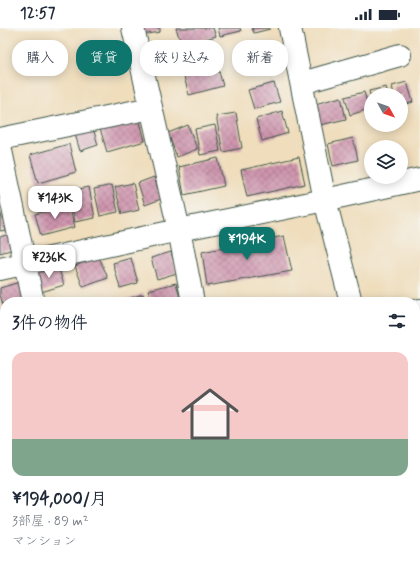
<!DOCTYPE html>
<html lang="ja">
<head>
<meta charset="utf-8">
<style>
  :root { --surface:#fff; --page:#f2f2f3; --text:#1f2937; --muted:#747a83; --accent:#0f766e }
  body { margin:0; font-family:Mynerve,"Klee One",sans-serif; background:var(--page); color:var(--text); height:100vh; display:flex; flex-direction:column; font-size:15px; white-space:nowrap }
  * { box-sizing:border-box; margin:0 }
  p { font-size:13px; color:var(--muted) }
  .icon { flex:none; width:22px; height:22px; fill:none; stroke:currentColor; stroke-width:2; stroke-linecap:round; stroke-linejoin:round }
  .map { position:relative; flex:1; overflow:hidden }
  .side { position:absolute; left:0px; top:269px; width:420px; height:268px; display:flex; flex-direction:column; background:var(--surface); border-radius:16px 16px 0 0; box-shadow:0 2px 10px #0003 }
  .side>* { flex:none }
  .guide { position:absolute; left:12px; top:12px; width:396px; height:36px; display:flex; gap:8px }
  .needle { width:26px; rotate:130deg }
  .tools { position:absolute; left:364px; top:60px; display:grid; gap:8px }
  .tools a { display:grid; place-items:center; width:44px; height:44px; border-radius:50%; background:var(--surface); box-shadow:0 2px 10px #0003; font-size:20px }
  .price { position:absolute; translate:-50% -34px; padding:0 9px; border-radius:8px; background:#fff; color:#222; font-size:13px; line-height:26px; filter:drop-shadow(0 1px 2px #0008) }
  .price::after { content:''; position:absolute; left:50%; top:24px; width:12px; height:9px; margin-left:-6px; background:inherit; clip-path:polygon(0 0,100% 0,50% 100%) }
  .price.selected { background:var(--accent); color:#fff }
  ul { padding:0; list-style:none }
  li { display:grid; align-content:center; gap:8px; height:212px; padding:0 12px }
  li span { display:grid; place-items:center; height:124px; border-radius:12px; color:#555 }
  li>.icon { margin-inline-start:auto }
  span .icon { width:72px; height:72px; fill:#fffc; stroke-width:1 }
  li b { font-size:17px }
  h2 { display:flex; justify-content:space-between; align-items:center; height:48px; padding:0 12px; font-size:17px }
  .tag { padding:0 14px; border-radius:16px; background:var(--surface); box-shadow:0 2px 10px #0003; font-size:14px; line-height:36px }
  .tag.selected { background:var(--accent); color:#fff }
  .status { display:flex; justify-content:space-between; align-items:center; height:28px; padding:0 20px; background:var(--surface); direction:ltr }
  .status svg { height:11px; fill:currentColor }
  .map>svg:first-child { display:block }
  .building { fill:url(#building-cross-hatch) }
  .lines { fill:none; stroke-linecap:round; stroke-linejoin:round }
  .minor-casing { stroke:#3e5548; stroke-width:24 }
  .minor { stroke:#fff; stroke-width:22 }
</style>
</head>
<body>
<div class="status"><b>12:57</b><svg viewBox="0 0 49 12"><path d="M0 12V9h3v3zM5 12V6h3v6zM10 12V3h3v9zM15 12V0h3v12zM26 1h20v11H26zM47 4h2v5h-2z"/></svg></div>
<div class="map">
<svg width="420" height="537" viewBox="0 0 420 537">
  <defs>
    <pattern id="building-cross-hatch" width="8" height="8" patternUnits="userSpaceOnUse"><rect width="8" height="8" fill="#cf95ae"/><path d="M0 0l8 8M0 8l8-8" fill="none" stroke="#a77b8e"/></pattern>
  </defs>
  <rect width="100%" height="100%" fill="#f6f6f2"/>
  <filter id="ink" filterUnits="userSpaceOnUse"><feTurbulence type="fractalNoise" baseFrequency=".025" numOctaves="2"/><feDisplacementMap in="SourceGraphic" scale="8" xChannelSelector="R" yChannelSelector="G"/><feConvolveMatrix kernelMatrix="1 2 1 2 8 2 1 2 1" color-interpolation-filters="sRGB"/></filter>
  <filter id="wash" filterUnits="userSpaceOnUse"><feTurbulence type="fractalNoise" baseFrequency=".012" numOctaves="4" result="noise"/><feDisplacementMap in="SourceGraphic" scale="16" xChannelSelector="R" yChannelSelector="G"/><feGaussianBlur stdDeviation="0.9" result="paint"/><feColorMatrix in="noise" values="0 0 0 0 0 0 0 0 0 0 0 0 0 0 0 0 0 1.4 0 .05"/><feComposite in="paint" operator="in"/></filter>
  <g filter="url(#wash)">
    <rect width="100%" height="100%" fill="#efddbc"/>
    <g id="blocks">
      <g class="building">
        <polygon points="141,0 160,0 160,4 142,7"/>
        <polygon points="176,0 213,0 216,8 182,18"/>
        <polygon points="218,0 240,0 241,3 220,8"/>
        <polygon points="252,0 270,0 270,1 254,5"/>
        <polygon points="217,36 223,58 189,67 183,45"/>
        <polygon points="407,54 413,74 401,78 401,67 394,67 392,58"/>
        <polygon points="274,55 280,74 254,81 248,62"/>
        <polygon points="386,59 388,67 370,67 369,63"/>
        <polygon points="364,64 369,81 350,87 345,69"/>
        <polygon points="341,69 346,91 320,97 315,76"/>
        <polygon points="282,83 288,105 262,113 256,91"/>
        <polygon points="236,85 242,120 223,124 216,88"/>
        <polygon points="138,86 145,113 107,124 99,97"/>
        <polygon points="188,97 197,121 177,129 168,105"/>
        <polygon points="215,97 220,123 200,127 195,101"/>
        <polygon points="93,100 98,117 80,123 75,106"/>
        <polygon points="353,110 358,132 333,138 328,116"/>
        <polygon points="69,116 76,144 38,155 30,127"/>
        <polygon points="299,129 305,156 247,169 241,142"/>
        <polygon points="218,130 224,158 184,167 179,139"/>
        <polygon points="154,149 161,171 145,177 138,155"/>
        <polygon points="133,155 139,182 122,186 115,159"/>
        <polygon points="112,157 118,184 100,188 94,161"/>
        <polygon points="89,159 95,190 75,194 69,163"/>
        <polygon points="69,177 75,199 41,208 35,186"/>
        <polygon points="0,184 6,202 0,203"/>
        <polygon points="12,205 17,220 0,225 0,209"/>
        <polygon points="284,208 292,243 207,258 202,224"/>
        <polygon points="171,224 177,245 157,251 151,230"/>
        <polygon points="99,229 108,250 83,259 75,238"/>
        <polygon points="131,230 138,255 120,260 113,235"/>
        <polygon points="58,238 64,257 41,264 35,244"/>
        <polygon points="23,253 29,274 5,274 5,283 0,267 0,260"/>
        <polygon points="176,255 181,274 152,274 148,262"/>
        <polygon points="143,266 146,274 118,274"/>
        <polygon points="5,315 5,324 0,326 0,317"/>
        <polygon points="5,327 5,344 0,345 0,328"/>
        <polygon points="5,481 5,510 0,511 0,483"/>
      </g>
    </g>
  </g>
  <g filter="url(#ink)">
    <use href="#blocks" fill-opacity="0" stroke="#3e5548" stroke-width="1"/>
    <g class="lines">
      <defs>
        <g id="minor">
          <polyline points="133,0 179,202 193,274"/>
          <polyline points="290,0 325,172 351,274"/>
          <polyline points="302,55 400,27"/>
          <polyline points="0,111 151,80"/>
          <polyline points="0,118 33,274"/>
          <polyline points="0,241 179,202 325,172 420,151"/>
          <polyline points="415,283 420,282"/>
          <polyline points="415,483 420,483"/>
          <polyline points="36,537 66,532"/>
        </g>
      </defs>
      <use href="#minor" class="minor-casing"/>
      <use href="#minor" class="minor"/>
    </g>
  </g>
</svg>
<div class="tools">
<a><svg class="needle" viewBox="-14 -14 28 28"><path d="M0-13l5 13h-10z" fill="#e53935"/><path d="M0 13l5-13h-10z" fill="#747a83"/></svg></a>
<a><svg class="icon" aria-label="layers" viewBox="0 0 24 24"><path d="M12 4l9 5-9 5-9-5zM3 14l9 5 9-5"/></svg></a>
</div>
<b class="price" style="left:55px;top:192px">¥143K</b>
<b class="price selected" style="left:247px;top:233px">¥194K</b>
<b class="price" style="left:49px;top:251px">¥236K</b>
<div class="guide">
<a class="tag">購入</a>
<a class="tag selected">賃貸</a>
<a class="tag">絞り込み</a>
<a class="tag">新着</a>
</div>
<section class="side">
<h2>3件の物件<svg class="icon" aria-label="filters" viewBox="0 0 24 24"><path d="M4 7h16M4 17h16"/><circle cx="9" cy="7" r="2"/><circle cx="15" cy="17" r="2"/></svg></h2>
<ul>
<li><span style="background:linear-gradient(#f6c9c9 70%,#7fa58c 0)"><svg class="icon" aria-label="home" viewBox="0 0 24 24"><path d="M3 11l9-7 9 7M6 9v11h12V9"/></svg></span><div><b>¥194,000/月</b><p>3部屋 · 89 m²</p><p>マンション</p></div></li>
</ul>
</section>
</div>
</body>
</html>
